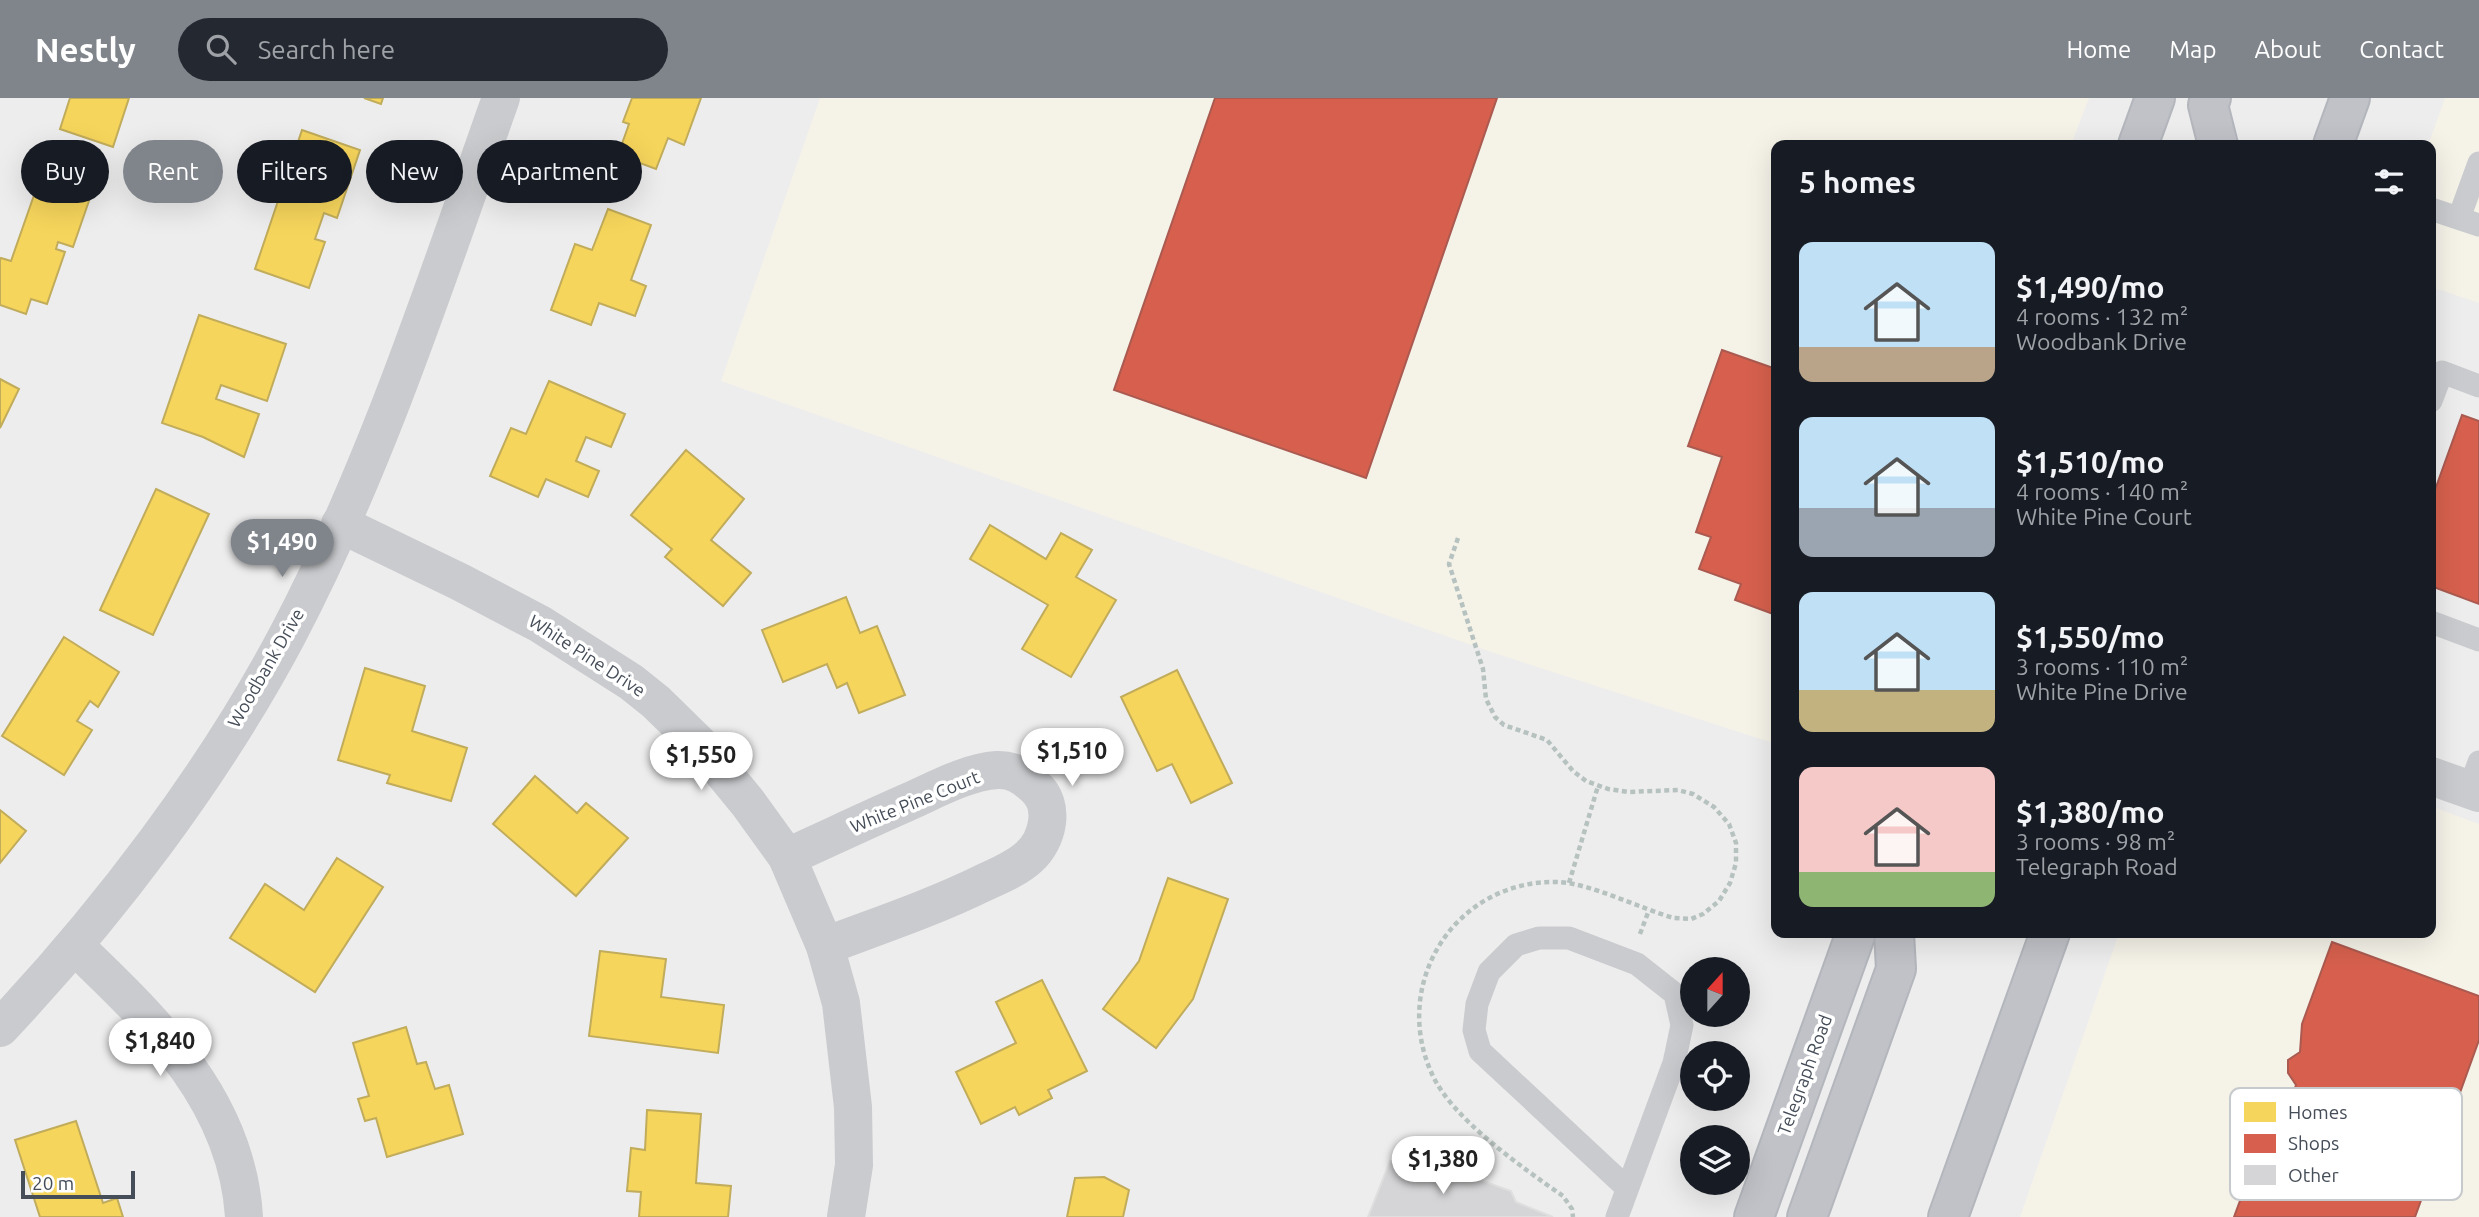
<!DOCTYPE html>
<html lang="en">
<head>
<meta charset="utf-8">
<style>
  :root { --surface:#171b24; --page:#242831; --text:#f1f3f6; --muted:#9ea1a6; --accent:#80858c }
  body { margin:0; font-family:Ubuntu,sans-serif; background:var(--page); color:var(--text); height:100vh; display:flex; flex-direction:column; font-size:26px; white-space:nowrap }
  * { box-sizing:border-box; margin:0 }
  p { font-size:23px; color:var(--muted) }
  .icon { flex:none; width:38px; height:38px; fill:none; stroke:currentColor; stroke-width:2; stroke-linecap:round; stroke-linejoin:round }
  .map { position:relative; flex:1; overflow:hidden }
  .drawer { position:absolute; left:1771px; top:42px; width:665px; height:798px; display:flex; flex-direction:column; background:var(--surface); border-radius:14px; box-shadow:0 7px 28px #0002 }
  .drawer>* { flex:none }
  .banner { position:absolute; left:21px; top:42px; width:665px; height:63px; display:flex; gap:14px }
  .needle { width:46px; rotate:21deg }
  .tools { position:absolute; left:1680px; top:859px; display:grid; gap:14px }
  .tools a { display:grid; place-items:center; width:70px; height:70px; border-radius:50%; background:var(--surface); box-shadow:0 7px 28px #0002; font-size:35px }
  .scale { position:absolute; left:21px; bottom:18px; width:114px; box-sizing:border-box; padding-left:7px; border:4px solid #454d58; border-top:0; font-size:19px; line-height:24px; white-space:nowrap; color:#454d58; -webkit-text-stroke:5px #fff; paint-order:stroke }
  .price { position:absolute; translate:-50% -60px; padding:0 16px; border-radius:24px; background:#fff; color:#222; font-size:23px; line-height:46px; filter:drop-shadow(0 2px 4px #0008) }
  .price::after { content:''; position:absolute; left:50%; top:42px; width:21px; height:16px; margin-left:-10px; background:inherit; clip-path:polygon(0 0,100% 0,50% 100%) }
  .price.on { background:var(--accent); color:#fff }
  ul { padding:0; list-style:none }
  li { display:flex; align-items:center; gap:21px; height:175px; padding:0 28px }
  li span { display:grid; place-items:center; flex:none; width:196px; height:140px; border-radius:14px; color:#555 }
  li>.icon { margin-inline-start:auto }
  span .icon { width:84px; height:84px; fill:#fffc; stroke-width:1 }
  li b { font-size:30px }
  h2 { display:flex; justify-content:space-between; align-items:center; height:84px; padding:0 28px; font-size:30px }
  .tag { padding:0 24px; border-radius:32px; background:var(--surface); box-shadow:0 7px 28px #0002; font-size:24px; line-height:63px }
  .tag.on { background:var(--accent); color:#fff }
  header { display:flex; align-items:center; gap:42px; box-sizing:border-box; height:98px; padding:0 35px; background:var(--accent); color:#fff }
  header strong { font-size:33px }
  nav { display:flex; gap:38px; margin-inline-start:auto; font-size:24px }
  .search { width:490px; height:63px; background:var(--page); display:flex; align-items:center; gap:18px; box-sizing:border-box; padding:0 24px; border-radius:38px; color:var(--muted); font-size:26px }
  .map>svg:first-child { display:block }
  .commercial { fill:#f5f2e8 }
  .homes { fill:#f6d55c; stroke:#c1ac5b; stroke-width:2 }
  .shops { fill:#d6604d; stroke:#aa5a50; stroke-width:2 }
  .building { fill:#d5d5d7; stroke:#dfdfe0; stroke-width:2 }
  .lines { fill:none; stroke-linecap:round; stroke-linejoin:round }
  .trunk-casing { stroke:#b3b6bc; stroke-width:42 }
  .path { stroke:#b6c2bf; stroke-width:4.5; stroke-dasharray:5 3.5; stroke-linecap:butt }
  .service { stroke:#c9cbce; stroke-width:23 }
  .minor { stroke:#c9cbce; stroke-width:38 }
  .trunk { stroke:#c0c2c7; stroke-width:38 }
  .labels { text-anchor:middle; stroke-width:7; stroke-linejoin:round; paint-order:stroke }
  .street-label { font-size:18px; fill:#454d58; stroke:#fff }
  .key { fill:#fff; stroke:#c7cacd; stroke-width:2 }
  .key-label { font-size:19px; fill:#454d58 }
</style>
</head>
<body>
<header>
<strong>Nestly</strong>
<div class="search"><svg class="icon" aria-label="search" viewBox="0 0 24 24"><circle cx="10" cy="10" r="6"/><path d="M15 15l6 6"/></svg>Search here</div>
<nav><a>Home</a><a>Map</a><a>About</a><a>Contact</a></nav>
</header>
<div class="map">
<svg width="2479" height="1119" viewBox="0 0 2479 1119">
  <rect width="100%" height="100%" fill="#eeeded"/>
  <g class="commercial">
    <polygon points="820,0 2089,0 2071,47 1776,47 1776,646 1494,555 721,283"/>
    <polygon points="2445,0 2479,0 2479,205 2431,189 2431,47 2428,47"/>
    <polygon points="2431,708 2479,726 2479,1119 2020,1119 2119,835 2431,835"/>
  </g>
  <g class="homes">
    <polygon points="70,0 129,0 113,49 60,31"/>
    <polygon points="364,0 383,0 381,6"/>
    <polygon points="632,0 701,0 684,47 668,40 656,71 618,57 629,26 623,24"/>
    <polygon points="302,32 360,52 337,120 324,115 315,141 325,144 309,190 255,171"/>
    <polygon points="39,83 90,100 73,149 58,144 56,151 65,154 47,206 31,201 26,216 0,207 0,162 1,160 11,163"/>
    <polygon points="608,111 651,127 631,182 646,188 635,218 599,205 591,227 551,212 575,146 592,152"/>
    <polygon points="199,217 286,246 267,303 221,287 216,301 259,316 244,359 203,339 162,325"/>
    <polygon points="0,281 19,291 0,330"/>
    <polygon points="549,283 625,316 611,349 586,339 576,363 599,373 588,399 546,381 538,399 490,378 511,330 526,336"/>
    <polygon points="686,352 744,401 711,442 751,475 723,508 665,459 672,451 631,417"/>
    <polygon points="156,391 209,416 153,537 100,512"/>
    <polygon points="990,427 1046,461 1061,435 1092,452 1076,479 1116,502 1071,579 1022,551 1048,507 970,461"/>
    <polygon points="846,499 860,535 877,528 905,597 859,615 847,585 837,590 827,566 783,584 762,532"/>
    <polygon points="64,539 119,574 98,609 90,603 77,623 92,632 64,677 2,638"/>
    <polygon points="365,570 425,588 412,633 467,650 451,703 387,685 390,677 338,662"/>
    <polygon points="1177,572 1232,685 1191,705 1172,666 1157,673 1121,599"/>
    <polygon points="535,678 577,715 586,705 628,740 576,798 493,726"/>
    <polygon points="0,712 26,733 0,765"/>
    <polygon points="337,760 383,789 315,894 230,840 265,786 304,812"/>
    <polygon points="1168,780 1228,801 1193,901 1156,950 1103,911 1139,863"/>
    <polygon points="600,853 666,861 661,899 724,907 718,955 589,938"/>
    <polygon points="1042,882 1087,973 1048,992 1052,1000 1019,1017 1015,1009 981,1026 956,974 1016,945 996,904"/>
    <polygon points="406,929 417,966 426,964 435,991 449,987 463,1036 387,1059 376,1020 365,1023 358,1001 369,998 353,945"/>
    <polygon points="647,1012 701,1016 696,1085 731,1088 728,1119 639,1119 641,1094 627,1093 631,1050 645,1052"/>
    <polygon points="76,1023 103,1105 117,1100 123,1119 40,1119 15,1042"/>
    <polygon points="1104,1079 1129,1092 1123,1119 1067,1119 1075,1080"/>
  </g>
  <g class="shops">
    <polygon points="1215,0 1497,0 1366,380 1114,292"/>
    <polygon points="1722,252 1776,271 1776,517 1735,502 1741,486 1699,471 1711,439 1696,434 1722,359 1688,348"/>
    <polygon points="2462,317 2479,323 2479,506 2431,488 2431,403"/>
    <polygon points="2332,844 2479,898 2479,942 2415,1119 2234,1119 2269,1024 2281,1029 2296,987 2288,975 2288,962 2300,954 2302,926"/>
  </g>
  <polygon class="building" points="1390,1063 1427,1076 1442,1068 1511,1093 1516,1104 1553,1119 1368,1119"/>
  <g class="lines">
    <defs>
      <g id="trunk">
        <polyline points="2211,0 2208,7 2218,47"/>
        <polyline points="2138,47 2155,0"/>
        <polyline points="2333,47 2350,0"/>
        <polyline points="1754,1119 1856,835"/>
        <polyline points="1807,1119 1896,871 1894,835"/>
        <polyline points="1948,1119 2050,835"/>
      </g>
    </defs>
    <use href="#trunk" class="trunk-casing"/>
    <g class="path">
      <path d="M1458 440 1449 466 1483 571 1486 601 1495 619 1504 627 1547 642 1573 673 1586 683 1608 691 1628 694 1678 692 1693 696 1714 709 1729 726 1736 745V765L1730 785 1719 803 1703 816 1691 821 1674 820C1641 811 1590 785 1558 784 1456 781 1390 885 1432 976 1452 1021 1523 1070 1563 1098L1572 1111 1573 1119"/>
      <polyline points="1569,785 1598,688"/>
      <polyline points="1640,836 1649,812"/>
    </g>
    <g class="service">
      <polyline points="2431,111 2479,127"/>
      <polyline points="2459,120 2479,65"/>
      <polyline points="2431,303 2442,274 2479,288"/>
      <polyline points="2431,524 2479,542"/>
      <polyline points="2469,692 2479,664"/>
      <polyline points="1617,1119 1674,965 1682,927 1675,896 1637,866 1569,840 1539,840 1516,847 1489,874 1477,906 1474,932 1480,953 1627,1090"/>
    </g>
    <g class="minor">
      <polyline points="340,426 460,484 540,526 631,584 656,604 703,650 748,705 787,759 825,848 841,905 853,1009 854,1067 846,1119"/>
      <polyline points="2431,678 2479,695"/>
      <path d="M787 759C827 741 867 722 908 704 935 692 967 674 997 672 1013 671 1024 679 1035 689 1056 707 1048 742 1029 759 1016 771 998 778 983 785 932 810 878 828 825 848"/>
      <path d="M75 848C154 924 237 1002 244 1119"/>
      <path d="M0 930C109 814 212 679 287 538 376 369 437 180 501 0"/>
    </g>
    <use href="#trunk" class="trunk"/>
  </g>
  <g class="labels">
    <g class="street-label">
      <text transform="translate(587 558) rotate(33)" y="6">White Pine Drive</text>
      <text transform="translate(266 570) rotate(-60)" y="6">Woodbank Drive</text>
      <text transform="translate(915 704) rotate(-22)" y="6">White Pine Court</text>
      <text transform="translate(1805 977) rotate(-70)" y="6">Telegraph Road</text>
    </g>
  </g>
  <rect x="2230" y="990" width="232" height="112" rx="10" class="key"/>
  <rect x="2244" y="1004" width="32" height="20" fill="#f6d55c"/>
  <rect x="2244" y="1036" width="32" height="19" fill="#d6604d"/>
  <rect x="2244" y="1067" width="32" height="20" fill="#d5d5d7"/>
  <g class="key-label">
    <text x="2288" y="1021">Homes</text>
    <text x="2288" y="1052">Shops</text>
    <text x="2288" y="1084">Other</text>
  </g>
</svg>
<div class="tools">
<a><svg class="needle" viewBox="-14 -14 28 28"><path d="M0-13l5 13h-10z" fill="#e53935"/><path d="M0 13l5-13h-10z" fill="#9ea1a6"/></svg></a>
<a><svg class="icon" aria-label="locate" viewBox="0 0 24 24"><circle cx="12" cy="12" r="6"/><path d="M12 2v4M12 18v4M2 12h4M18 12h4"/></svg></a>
<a><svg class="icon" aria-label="layers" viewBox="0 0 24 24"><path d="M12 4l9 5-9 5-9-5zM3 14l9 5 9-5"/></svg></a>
</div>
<div class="scale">20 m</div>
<b class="price on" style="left:282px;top:481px">$1,490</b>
<b class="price" style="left:1072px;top:690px">$1,510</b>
<b class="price" style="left:701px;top:694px">$1,550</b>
<b class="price" style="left:160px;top:980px">$1,840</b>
<b class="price" style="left:1443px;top:1098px">$1,380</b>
<div class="banner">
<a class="tag">Buy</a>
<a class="tag on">Rent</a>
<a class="tag">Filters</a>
<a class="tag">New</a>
<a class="tag">Apartment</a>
</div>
<section class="drawer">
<h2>5 homes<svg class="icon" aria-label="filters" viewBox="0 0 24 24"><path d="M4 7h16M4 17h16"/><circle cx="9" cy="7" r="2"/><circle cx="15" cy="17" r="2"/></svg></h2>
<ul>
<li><span style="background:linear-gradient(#bfe0f5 75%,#b9a48a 0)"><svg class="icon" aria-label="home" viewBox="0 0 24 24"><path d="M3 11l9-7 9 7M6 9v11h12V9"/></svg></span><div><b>$1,490/mo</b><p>4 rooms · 132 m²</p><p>Woodbank Drive</p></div></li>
<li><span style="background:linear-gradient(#bfe0f5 65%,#9aa5b1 0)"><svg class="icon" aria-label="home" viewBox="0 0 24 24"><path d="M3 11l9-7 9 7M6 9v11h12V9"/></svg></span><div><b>$1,510/mo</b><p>4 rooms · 140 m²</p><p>White Pine Court</p></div></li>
<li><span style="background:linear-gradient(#bfe0f5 70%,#c2b280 0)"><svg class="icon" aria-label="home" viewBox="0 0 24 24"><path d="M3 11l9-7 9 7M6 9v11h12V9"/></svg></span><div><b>$1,550/mo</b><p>3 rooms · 110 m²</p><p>White Pine Drive</p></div></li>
<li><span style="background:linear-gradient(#f6c9c9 75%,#8fb573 0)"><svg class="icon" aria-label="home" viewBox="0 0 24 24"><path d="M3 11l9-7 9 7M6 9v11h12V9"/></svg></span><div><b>$1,380/mo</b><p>3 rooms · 98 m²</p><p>Telegraph Road</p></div></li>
</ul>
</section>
</div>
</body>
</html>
